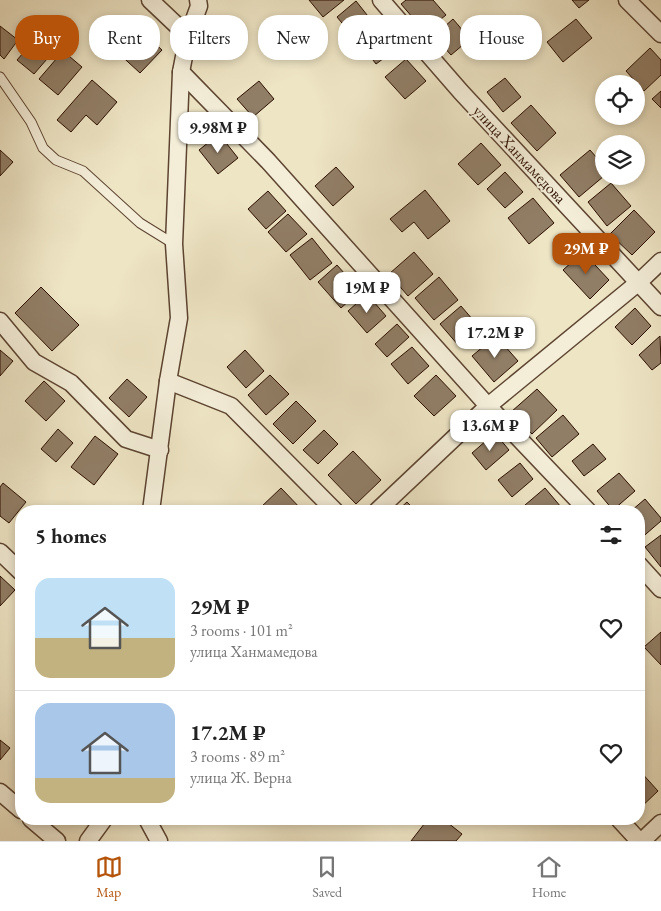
<!DOCTYPE html>
<html lang="en">
<head>
<meta charset="utf-8">
<style>
  :root { --surface:#fff; --page:#f6f6f6; --text:#222; --muted:#767676; --line:#e0e0e0; --accent:#b45309 }
  body { margin:0; font-family:"EB Garamond",serif; background:var(--page); color:var(--text); height:100vh; display:flex; flex-direction:column; font-size:19px; white-space:nowrap }
  * { box-sizing:border-box; margin:0 }
  p { font-size:16px; color:var(--muted) }
  .icon { flex:none; width:28px; height:28px; fill:none; stroke:currentColor; stroke-width:2; stroke-linecap:round; stroke-linejoin:round }
  .map { position:relative; flex:1; overflow:hidden }
  .side { position:absolute; left:15px; top:505px; width:630px; height:320px; display:flex; flex-direction:column; background:var(--surface); border-radius:20px; box-shadow:0 2px 8px #0003 }
  .side>* { flex:none }
  .hud { position:absolute; left:15px; top:15px; width:631px; height:45px; display:flex; gap:10px }
  .controls { position:absolute; left:595px; top:75px; display:grid; gap:10px }
  .controls a { display:grid; place-items:center; width:50px; height:50px; border-radius:50%; background:var(--surface); box-shadow:0 2px 8px #0003; font-size:25px }
  .price { position:absolute; translate:-50% -42px; padding:0 11px; border-radius:10px; background:#fff; color:#222; font-size:16px; line-height:32px; filter:drop-shadow(0 1px 2px #0008) }
  .price::after { content:''; position:absolute; left:50%; top:30px; width:15px; height:11px; margin-left:-8px; background:inherit; clip-path:polygon(0 0,100% 0,50% 100%) }
  .price.current { background:var(--accent); color:#fff }
  ul { padding:0; list-style:none }
  li { display:flex; align-items:center; gap:15px; height:125px; padding:0 20px }
  li+li { border-top:1px solid var(--line) }
  li span { display:grid; place-items:center; flex:none; width:140px; height:100px; border-radius:15px; color:#555 }
  li>.icon { margin-inline-start:auto }
  span .icon { width:60px; height:60px; fill:#fffc; stroke-width:1 }
  li b { font-size:21px }
  h2 { display:flex; justify-content:space-between; align-items:center; height:60px; padding:0 20px; font-size:21px }
  .pill { padding:0 18px; border-radius:20px; background:var(--surface); box-shadow:0 2px 8px #0003; font-size:18px; line-height:45px }
  .pill.current { background:var(--accent); color:#fff }
  .tabs { display:flex; justify-content:space-around; align-items:center; height:70px; border-top:1px solid var(--line); background:var(--surface); font-size:14px; color:var(--muted) }
  .tabs a { display:grid; justify-items:center; gap:2px }
  .tabs .current { color:var(--accent) }
  .map>svg:first-child { display:block }
  .building { fill:#917e66; stroke:#2c0f00 }
  .lines { fill:none; stroke-linecap:round; stroke-linejoin:round }
  .service-casing { stroke:#5c4431; stroke-width:11 }
  .minor-casing { stroke:#5c4431; stroke-width:19 }
  .service { stroke:#f4eed9; stroke-width:9 }
  .minor { stroke:#f4eed9; stroke-width:16 }
  .labels { text-anchor:middle; stroke-width:4; stroke-linejoin:round; paint-order:stroke }
  .street-label { font-size:16px; fill:#2c0f00; stroke:#f4eed9 }
</style>
</head>
<body>
<div class="map">
<svg width="661" height="841" viewBox="0 0 661 841">
  <rect width="100%" height="100%" fill="#eee5c5"/>
  <filter id="stains"><feTurbulence type="fractalNoise" baseFrequency=".004" numOctaves="4"/><feColorMatrix values="0 0 0 0 .2 0 0 0 0 .09 0 0 0 0 .02 0 0 0 .5 -.17"/></filter>
  <radialGradient id="worn" r=".72"><stop offset=".6" stop-color="#630" stop-opacity="0"/><stop offset="1" stop-color="#630" stop-opacity=".3"/></radialGradient>
  <g class="building">
    <polygon points="309,0 344,0 323,17"/>
    <polygon points="406,0 433,0 446,15 425,32 401,4"/>
    <polygon points="572,0 589,0 579,8"/>
    <polygon points="356,1 375,25 356,40 337,17"/>
    <polygon points="453,19 470,39 451,55 434,36"/>
    <polygon points="576,19 592,38 563,62 547,42"/>
    <polygon points="0,26 18,40 4,59 0,55"/>
    <polygon points="137,27 162,50 140,73 115,50"/>
    <polygon points="380,30 395,50 376,64 361,44"/>
    <polygon points="30,45 47,59 34,74 17,60"/>
    <polygon points="650,48 661,60 661,75 644,91 626,71"/>
    <polygon points="63,51 82,67 58,95 39,79"/>
    <polygon points="406,59 426,81 405,99 385,77"/>
    <polygon points="505,78 521,97 503,112 487,92"/>
    <polygon points="92,80 117,102 97,125 86,115 71,132 57,120"/>
    <polygon points="259,81 274,99 253,117 237,99"/>
    <polygon points="661,91 661,108 652,99"/>
    <polygon points="531,105 556,133 537,151 511,123"/>
    <polygon points="219,134 238,158 218,174 199,150"/>
    <polygon points="481,143 501,165 478,185 458,164"/>
    <polygon points="0,150 13,162 0,176"/>
    <polygon points="590,150 604,166 604,176 579,197 560,175"/>
    <polygon points="336,167 354,187 333,206 315,186"/>
    <polygon points="505,172 523,192 505,208 487,189"/>
    <polygon points="611,183 631,206 607,226 588,202"/>
    <polygon points="425,190 450,221 428,239 414,222 402,232 390,219"/>
    <polygon points="268,191 286,211 266,229 248,209"/>
    <polygon points="533,198 554,223 529,244 508,218"/>
    <polygon points="634,210 655,232 632,255 610,234"/>
    <polygon points="288,214 307,234 286,252 268,232"/>
    <polygon points="312,238 332,263 310,280 290,255"/>
    <polygon points="414,252 433,274 408,296 389,274"/>
    <polygon points="583,252 609,280 590,299 563,270"/>
    <polygon points="337,265 360,291 341,308 318,282"/>
    <polygon points="439,277 458,300 434,320 415,298"/>
    <polygon points="41,287 79,325 52,351 15,313"/>
    <polygon points="367,294 386,316 367,333 348,311"/>
    <polygon points="461,306 480,328 459,346 440,324"/>
    <polygon points="635,308 651,326 632,345 615,327"/>
    <polygon points="397,324 409,337 387,357 375,344"/>
    <polygon points="496,336 518,361 494,382 472,356"/>
    <polygon points="660,336 661,363 652,370 639,355"/>
    <polygon points="412,347 429,366 408,384 391,364"/>
    <polygon points="0,350 13,361 0,376"/>
    <polygon points="245,350 264,371 246,388 227,367"/>
    <polygon points="270,375 289,394 266,415 248,395"/>
    <polygon points="436,375 456,396 434,416 414,396"/>
    <polygon points="127,379 147,397 129,417 109,398"/>
    <polygon points="44,381 65,401 46,421 25,401"/>
    <polygon points="537,389 557,410 532,434 511,412"/>
    <polygon points="296,401 316,421 293,444 273,424"/>
    <polygon points="563,415 579,434 552,457 536,438"/>
    <polygon points="58,429 73,443 56,462 41,449"/>
    <polygon points="324,430 338,444 318,464 303,450"/>
    <polygon points="495,433 509,450 486,470 472,453"/>
    <polygon points="95,436 118,454 94,485 71,467"/>
    <polygon points="593,444 606,459 584,476 572,461"/>
    <polygon points="353,451 381,480 356,504 328,475"/>
    <polygon points="520,463 533,479 512,497 498,480"/>
    <polygon points="619,473 635,491 613,510 597,491"/>
    <polygon points="3,483 26,502 9,523 0,516 0,487"/>
    <polygon points="281,488 303,511 262,511 260,508"/>
    <polygon points="545,488 561,507 556,511 518,511"/>
    <polygon points="645,499 661,518 661,521 639,540 639,511 631,511"/>
    <polygon points="407,502 416,511 397,511"/>
    <polygon points="661,535 661,567 645,547"/>
    <polygon points="0,576 15,590 0,606"/>
    <polygon points="661,632 661,665 644,647"/>
    <polygon points="0,740 10,748 0,760"/>
    <polygon points="639,770 658,791 639,809"/>
    <polygon points="428,819 443,819 462,834 456,841 411,841"/>
  </g>
  <g class="lines">
    <defs>
      <polyline id="service" points="0,77 31,122 43,148 56,160 83,171 140,223 174,244"/>
      <g id="minor">
        <polyline points="150,0 188,36"/>
        <polyline points="381,0 461,92 661,307"/>
        <polyline points="627,0 661,34"/>
        <polyline points="181,72 268,161 488,406 588,511"/>
        <polyline points="0,321 34,362 71,383 126,439 160,450"/>
        <polyline points="168,381 231,406 335,511"/>
        <polyline points="151,511 168,381 179,318 174,244 181,72 188,36 199,6 198,0"/>
        <polyline points="377,511 488,406 639,282 661,261"/>
        <polyline points="0,552 21,572"/>
        <polyline points="639,565 661,589"/>
        <polyline points="0,792 21,810"/>
        <polyline points="31,819 57,841"/>
        <polyline points="147,819 159,841"/>
        <polyline points="619,819 639,841"/>
        <polyline points="88,841 104,819"/>
        <polyline points="642,841 661,823"/>
      </g>
    </defs>
    <use href="#service" class="service-casing"/>
    <use href="#minor" class="minor-casing"/>
    <use href="#service" class="service"/>
    <use href="#minor" class="minor"/>
  </g>
  <g class="labels">
    <g class="street-label">
      <text transform="translate(520 154) rotate(47)" y="6">улица Ханмамедова</text>
    </g>
  </g>
  <rect width="100%" height="100%" filter="url(#stains)"/>
  <rect width="100%" height="100%" fill="url(#worn)"/>
</svg>
<div class="controls">
<a><svg class="icon" aria-label="locate" viewBox="0 0 24 24"><circle cx="12" cy="12" r="6"/><path d="M12 2v4M12 18v4M2 12h4M18 12h4"/></svg></a>
<a><svg class="icon" aria-label="layers" viewBox="0 0 24 24"><path d="M12 4l9 5-9 5-9-5zM3 14l9 5 9-5"/></svg></a>
</div>
<b class="price" style="left:218px;top:154px">9.98M ₽</b>
<b class="price current" style="left:586px;top:275px">29M ₽</b>
<b class="price" style="left:367px;top:314px">19M ₽</b>
<b class="price" style="left:495px;top:359px">17.2M ₽</b>
<b class="price" style="left:490px;top:452px">13.6M ₽</b>
<div class="hud">
<a class="pill current">Buy</a>
<a class="pill">Rent</a>
<a class="pill">Filters</a>
<a class="pill">New</a>
<a class="pill">Apartment</a>
<a class="pill">House</a>
</div>
<section class="side">
<h2>5 homes<svg class="icon" aria-label="filters" viewBox="0 0 24 24"><path d="M4 7h16M4 17h16"/><circle cx="9" cy="7" r="2"/><circle cx="15" cy="17" r="2"/></svg></h2>
<ul>
<li><span style="background:linear-gradient(#bfe0f5 60%,#c2b280 0)"><svg class="icon" aria-label="home" viewBox="0 0 24 24"><path d="M3 11l9-7 9 7M6 9v11h12V9"/></svg></span><div><b>29M ₽</b><p>3 rooms · 101 m²</p><p>улица Ханмамедова</p></div><svg class="icon" aria-label="heart" viewBox="0 0 24 24"><path d="M12 20l-8-8c-3-5 5-10 8-4 3-6 11-1 8 4z"/></svg></li>
<li><span style="background:linear-gradient(#a9c7e8 75%,#c2b280 0)"><svg class="icon" aria-label="home" viewBox="0 0 24 24"><path d="M3 11l9-7 9 7M6 9v11h12V9"/></svg></span><div><b>17.2M ₽</b><p>3 rooms · 89 m²</p><p>улица Ж. Верна</p></div><svg class="icon" aria-label="heart" viewBox="0 0 24 24"><path d="M12 20l-8-8c-3-5 5-10 8-4 3-6 11-1 8 4z"/></svg></li>
</ul>
</section>
</div>
<nav class="tabs">
<a class="current"><svg class="icon" aria-label="map" viewBox="0 0 24 24"><path d="M3 6l6-2 6 2 6-2v14l-6 2-6-2-6 2zM9 4v14M15 6v14"/></svg>Map</a>
<a><svg class="icon" aria-label="saved" viewBox="0 0 24 24"><path d="M7 4h10v16l-5-4-5 4z"/></svg>Saved</a>
<a><svg class="icon" aria-label="home" viewBox="0 0 24 24"><path d="M3 11l9-7 9 7M6 9v11h12V9"/></svg>Home</a>
</nav>
</body>
</html>
